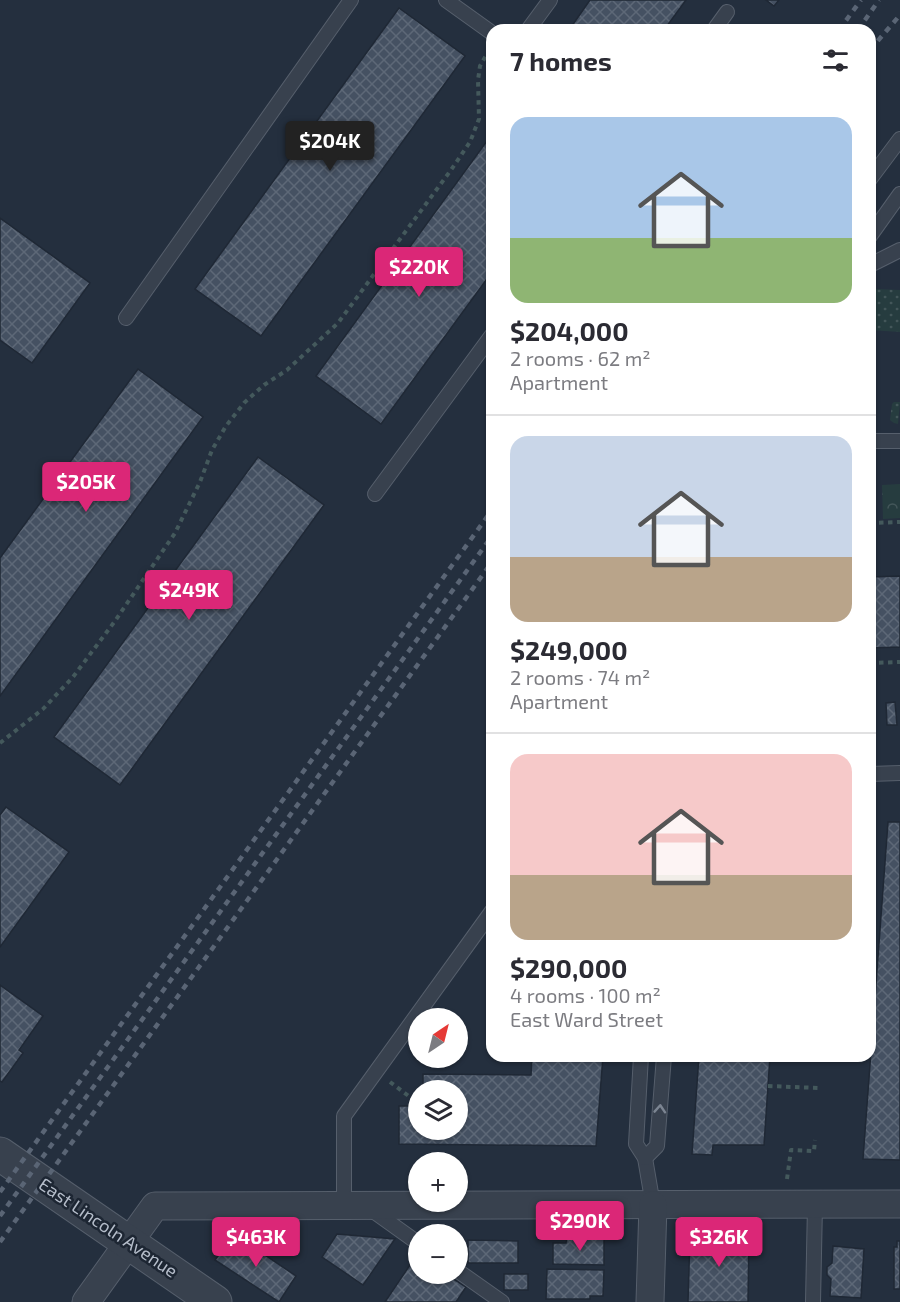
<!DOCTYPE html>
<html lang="en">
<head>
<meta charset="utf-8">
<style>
  :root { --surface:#fff; --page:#f7f7f7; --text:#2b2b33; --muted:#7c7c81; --line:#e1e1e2; --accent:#db2777 }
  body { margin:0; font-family:"Exo 2",sans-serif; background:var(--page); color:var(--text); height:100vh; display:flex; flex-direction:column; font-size:22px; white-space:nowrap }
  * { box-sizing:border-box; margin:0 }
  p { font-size:20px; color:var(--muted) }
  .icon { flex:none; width:33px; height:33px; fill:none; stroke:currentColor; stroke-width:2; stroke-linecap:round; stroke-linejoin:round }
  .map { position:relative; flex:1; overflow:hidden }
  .drawer { position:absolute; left:486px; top:24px; width:390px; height:1038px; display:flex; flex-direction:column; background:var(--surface); border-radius:18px; box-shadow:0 2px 4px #0004 }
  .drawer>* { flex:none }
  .needle { width:39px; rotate:35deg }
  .buttons { position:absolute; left:408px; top:1008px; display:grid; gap:12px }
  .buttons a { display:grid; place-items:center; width:60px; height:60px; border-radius:50%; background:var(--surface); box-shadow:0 2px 4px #0004; font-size:30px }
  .price { position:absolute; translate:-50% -51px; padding:0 14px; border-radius:6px; background:var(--accent); color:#fff; font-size:20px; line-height:39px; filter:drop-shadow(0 2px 3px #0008) }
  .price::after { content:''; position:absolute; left:50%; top:36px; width:18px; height:14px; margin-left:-9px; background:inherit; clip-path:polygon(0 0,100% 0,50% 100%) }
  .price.on { background:#222; color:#fff }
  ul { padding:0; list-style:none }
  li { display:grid; align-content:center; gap:12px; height:318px; padding:0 24px }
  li+li { border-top:2px solid var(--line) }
  li span { display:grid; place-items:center; height:186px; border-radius:18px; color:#555 }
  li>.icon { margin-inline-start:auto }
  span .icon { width:108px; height:108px; fill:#fffc; stroke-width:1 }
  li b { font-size:26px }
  h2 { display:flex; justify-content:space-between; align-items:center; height:72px; padding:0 24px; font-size:26px }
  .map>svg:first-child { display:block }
  .grass { fill:url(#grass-dots) }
  .park { fill:url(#park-crowns) }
  .building { fill:url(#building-cross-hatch); stroke:#1f2835; stroke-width:1.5 }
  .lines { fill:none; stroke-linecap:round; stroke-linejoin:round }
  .service-casing { stroke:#565f6c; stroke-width:16 }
  .minor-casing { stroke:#565f6c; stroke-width:29 }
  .tertiary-casing { stroke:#565f6c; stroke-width:35 }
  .path { stroke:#44595c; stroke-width:4; stroke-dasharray:4.5 4.5; stroke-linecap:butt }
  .service { stroke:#38414e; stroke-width:14 }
  .minor { stroke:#38414e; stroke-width:27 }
  .tertiary { stroke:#38414e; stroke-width:33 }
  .rail { stroke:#5a6575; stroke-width:4.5; stroke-dasharray:6 6; stroke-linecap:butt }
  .oneway { stroke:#7c8592 }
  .labels { text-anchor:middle; stroke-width:5; stroke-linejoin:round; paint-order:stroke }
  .street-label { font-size:18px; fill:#b4bcc9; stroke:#1d2633 }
</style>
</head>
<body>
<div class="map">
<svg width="900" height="1302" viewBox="0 0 900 1302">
  <defs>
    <pattern id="grass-dots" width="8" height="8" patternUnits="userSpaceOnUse" patternTransform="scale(1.5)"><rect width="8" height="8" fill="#263c3f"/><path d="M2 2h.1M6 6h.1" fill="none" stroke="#435659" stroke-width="1.8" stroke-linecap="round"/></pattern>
    <pattern id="park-crowns" width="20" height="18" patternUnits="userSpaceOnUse" patternTransform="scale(1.5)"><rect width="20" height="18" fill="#263c3f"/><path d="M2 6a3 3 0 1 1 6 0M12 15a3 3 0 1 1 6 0" fill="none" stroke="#435659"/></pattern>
    <pattern id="building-cross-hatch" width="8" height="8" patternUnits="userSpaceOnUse" patternTransform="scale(1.5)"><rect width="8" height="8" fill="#455162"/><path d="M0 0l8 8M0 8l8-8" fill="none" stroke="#5d6877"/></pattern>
  </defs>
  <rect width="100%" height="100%" fill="#242f3e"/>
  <g class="grass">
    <polygon points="876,289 900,290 900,332 870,330 870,290"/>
    <polygon points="894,402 900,402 898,424 894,423 890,420 892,404"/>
  </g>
  <polygon class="park" points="900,484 900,518 883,519 882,485"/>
  <g class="building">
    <polygon points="590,0 686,0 664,30 569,30"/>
    <polygon points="766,0 779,0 774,6"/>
    <polygon points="399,8 465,56 261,336 195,289"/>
    <polygon points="492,134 492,272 381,424 316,376"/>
    <polygon points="0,218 90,283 32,363 0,340"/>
    <polygon points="138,369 203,417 0,696 0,558"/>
    <polygon points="258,457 324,505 120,785 54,737"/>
    <polygon points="900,576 900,647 870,648 870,577"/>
    <polygon points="895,702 897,725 887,725 886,703"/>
    <polygon points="6,807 69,852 0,947 0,815"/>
    <polygon points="888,822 900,822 900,1160 863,1159"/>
    <polygon points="0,985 43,1016 19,1050 23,1053 2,1082 0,1081"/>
    <polygon points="532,1056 603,1056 596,1146 399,1144 399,1106 418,1106 418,1130 458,1130 458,1090 423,1090 423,1074 531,1075"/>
    <polygon points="699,1056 770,1056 764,1145 713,1145 712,1155 692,1154"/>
    <polygon points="234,1234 296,1276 279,1302 215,1260"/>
    <polygon points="337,1234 395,1239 363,1285 322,1257"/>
    <polygon points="749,1234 748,1302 688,1302 690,1235"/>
    <polygon points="567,1237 604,1238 604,1265 553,1264 553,1243 566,1243"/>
    <polygon points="468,1240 518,1241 518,1263 468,1263"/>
    <polygon points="897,1241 900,1241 900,1289 894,1289 894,1247 897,1247"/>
    <polygon points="833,1246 864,1249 861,1298 830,1296 831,1279 827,1275 827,1267 832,1263"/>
    <polygon points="418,1261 418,1274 446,1274 466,1287 456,1302 385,1302 412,1262"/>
    <polygon points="547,1269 604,1270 603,1296 590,1296 590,1299 546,1299"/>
    <rect x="504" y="1274" width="24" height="16"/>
  </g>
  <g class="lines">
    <defs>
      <g id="service">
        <polyline points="446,0 492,33"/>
        <polyline points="528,30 550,0"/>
        <polyline points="714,30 727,12"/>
        <polyline points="870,179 900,139"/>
        <polyline points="870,236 900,194"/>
        <polyline points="870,265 900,250"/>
        <polyline points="126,318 351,0"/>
        <polyline points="870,441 900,441"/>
        <polyline points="375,494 492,335"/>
        <polyline points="870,774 900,773"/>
        <polyline points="641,1056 636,1144 645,1158 653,1205"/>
        <polyline points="645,1158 657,1146 664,1056"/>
        <polyline points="344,1206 344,1116 492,911"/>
        <polyline points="369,1208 418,1243"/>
        <polyline points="458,1271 502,1302"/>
        <polyline points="813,1302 815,1205"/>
      </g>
      <g id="minor">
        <polyline points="86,1302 155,1206 900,1204"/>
        <polyline points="650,1302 653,1205"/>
      </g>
      <polyline id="tertiary" points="0,1154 215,1302"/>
    </defs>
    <use href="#service" class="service-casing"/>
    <use href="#minor" class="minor-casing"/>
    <use href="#tertiary" class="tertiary-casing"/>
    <g class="path">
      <polyline points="870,523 900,522"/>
      <polyline points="870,663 900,662"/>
      <polyline points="0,743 43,709 73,677 115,621 175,533 200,482 212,450 226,426 244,403 264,385 287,370 338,323 451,170 470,142 479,119 478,80 480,66 488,52"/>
      <polyline points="390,1082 418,1103"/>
      <polyline points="768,1086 819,1088"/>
      <polyline points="787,1179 791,1150 814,1151 815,1140"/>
    </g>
    <use href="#service" class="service"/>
    <use href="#minor" class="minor"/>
    <use href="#tertiary" class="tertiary"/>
    <g class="rail">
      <polyline points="839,30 861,0"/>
      <polyline points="858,30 879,0"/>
      <polyline points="870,50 900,15"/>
      <polyline points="0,1192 492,510"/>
      <polyline points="0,1216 492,536"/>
      <polyline points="0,1242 492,562"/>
    </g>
  </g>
  <defs><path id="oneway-chevron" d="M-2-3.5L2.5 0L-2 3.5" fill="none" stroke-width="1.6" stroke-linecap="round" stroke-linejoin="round" transform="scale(1.5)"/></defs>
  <use class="oneway" href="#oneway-chevron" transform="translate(660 1109) rotate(-86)"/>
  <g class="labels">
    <g class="street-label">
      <text transform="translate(108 1228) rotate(34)" y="6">East Lincoln Avenue</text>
    </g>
  </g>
</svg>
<div class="buttons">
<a><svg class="needle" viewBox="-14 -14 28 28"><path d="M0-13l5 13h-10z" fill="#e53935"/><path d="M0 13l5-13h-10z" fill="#7c7c81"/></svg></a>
<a><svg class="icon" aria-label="layers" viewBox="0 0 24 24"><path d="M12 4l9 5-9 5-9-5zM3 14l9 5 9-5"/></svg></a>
<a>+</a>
<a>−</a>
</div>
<b class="price on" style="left:330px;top:172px">$204K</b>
<b class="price" style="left:419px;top:298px">$220K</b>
<b class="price" style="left:86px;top:513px">$205K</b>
<b class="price" style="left:189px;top:621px">$249K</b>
<b class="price" style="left:580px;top:1252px">$290K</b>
<b class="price" style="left:256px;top:1268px">$463K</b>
<b class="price" style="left:719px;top:1268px">$326K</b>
<section class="drawer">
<h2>7 homes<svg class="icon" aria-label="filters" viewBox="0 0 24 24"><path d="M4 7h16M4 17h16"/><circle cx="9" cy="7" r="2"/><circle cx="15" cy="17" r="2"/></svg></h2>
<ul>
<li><span style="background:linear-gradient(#a9c7e8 65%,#8fb573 0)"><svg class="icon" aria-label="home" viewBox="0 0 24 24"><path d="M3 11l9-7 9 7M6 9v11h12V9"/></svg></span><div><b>$204,000</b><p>2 rooms · 62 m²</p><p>Apartment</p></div></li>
<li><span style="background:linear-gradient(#c9d6e8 65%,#b9a48a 0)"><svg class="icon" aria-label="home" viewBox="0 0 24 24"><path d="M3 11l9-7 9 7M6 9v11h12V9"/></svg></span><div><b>$249,000</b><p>2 rooms · 74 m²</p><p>Apartment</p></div></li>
<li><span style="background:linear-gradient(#f6c9c9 65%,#b9a48a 0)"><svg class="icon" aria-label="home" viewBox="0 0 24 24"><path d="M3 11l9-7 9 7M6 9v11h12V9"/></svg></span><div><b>$290,000</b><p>4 rooms · 100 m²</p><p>East Ward Street</p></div></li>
</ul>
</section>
</div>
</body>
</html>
